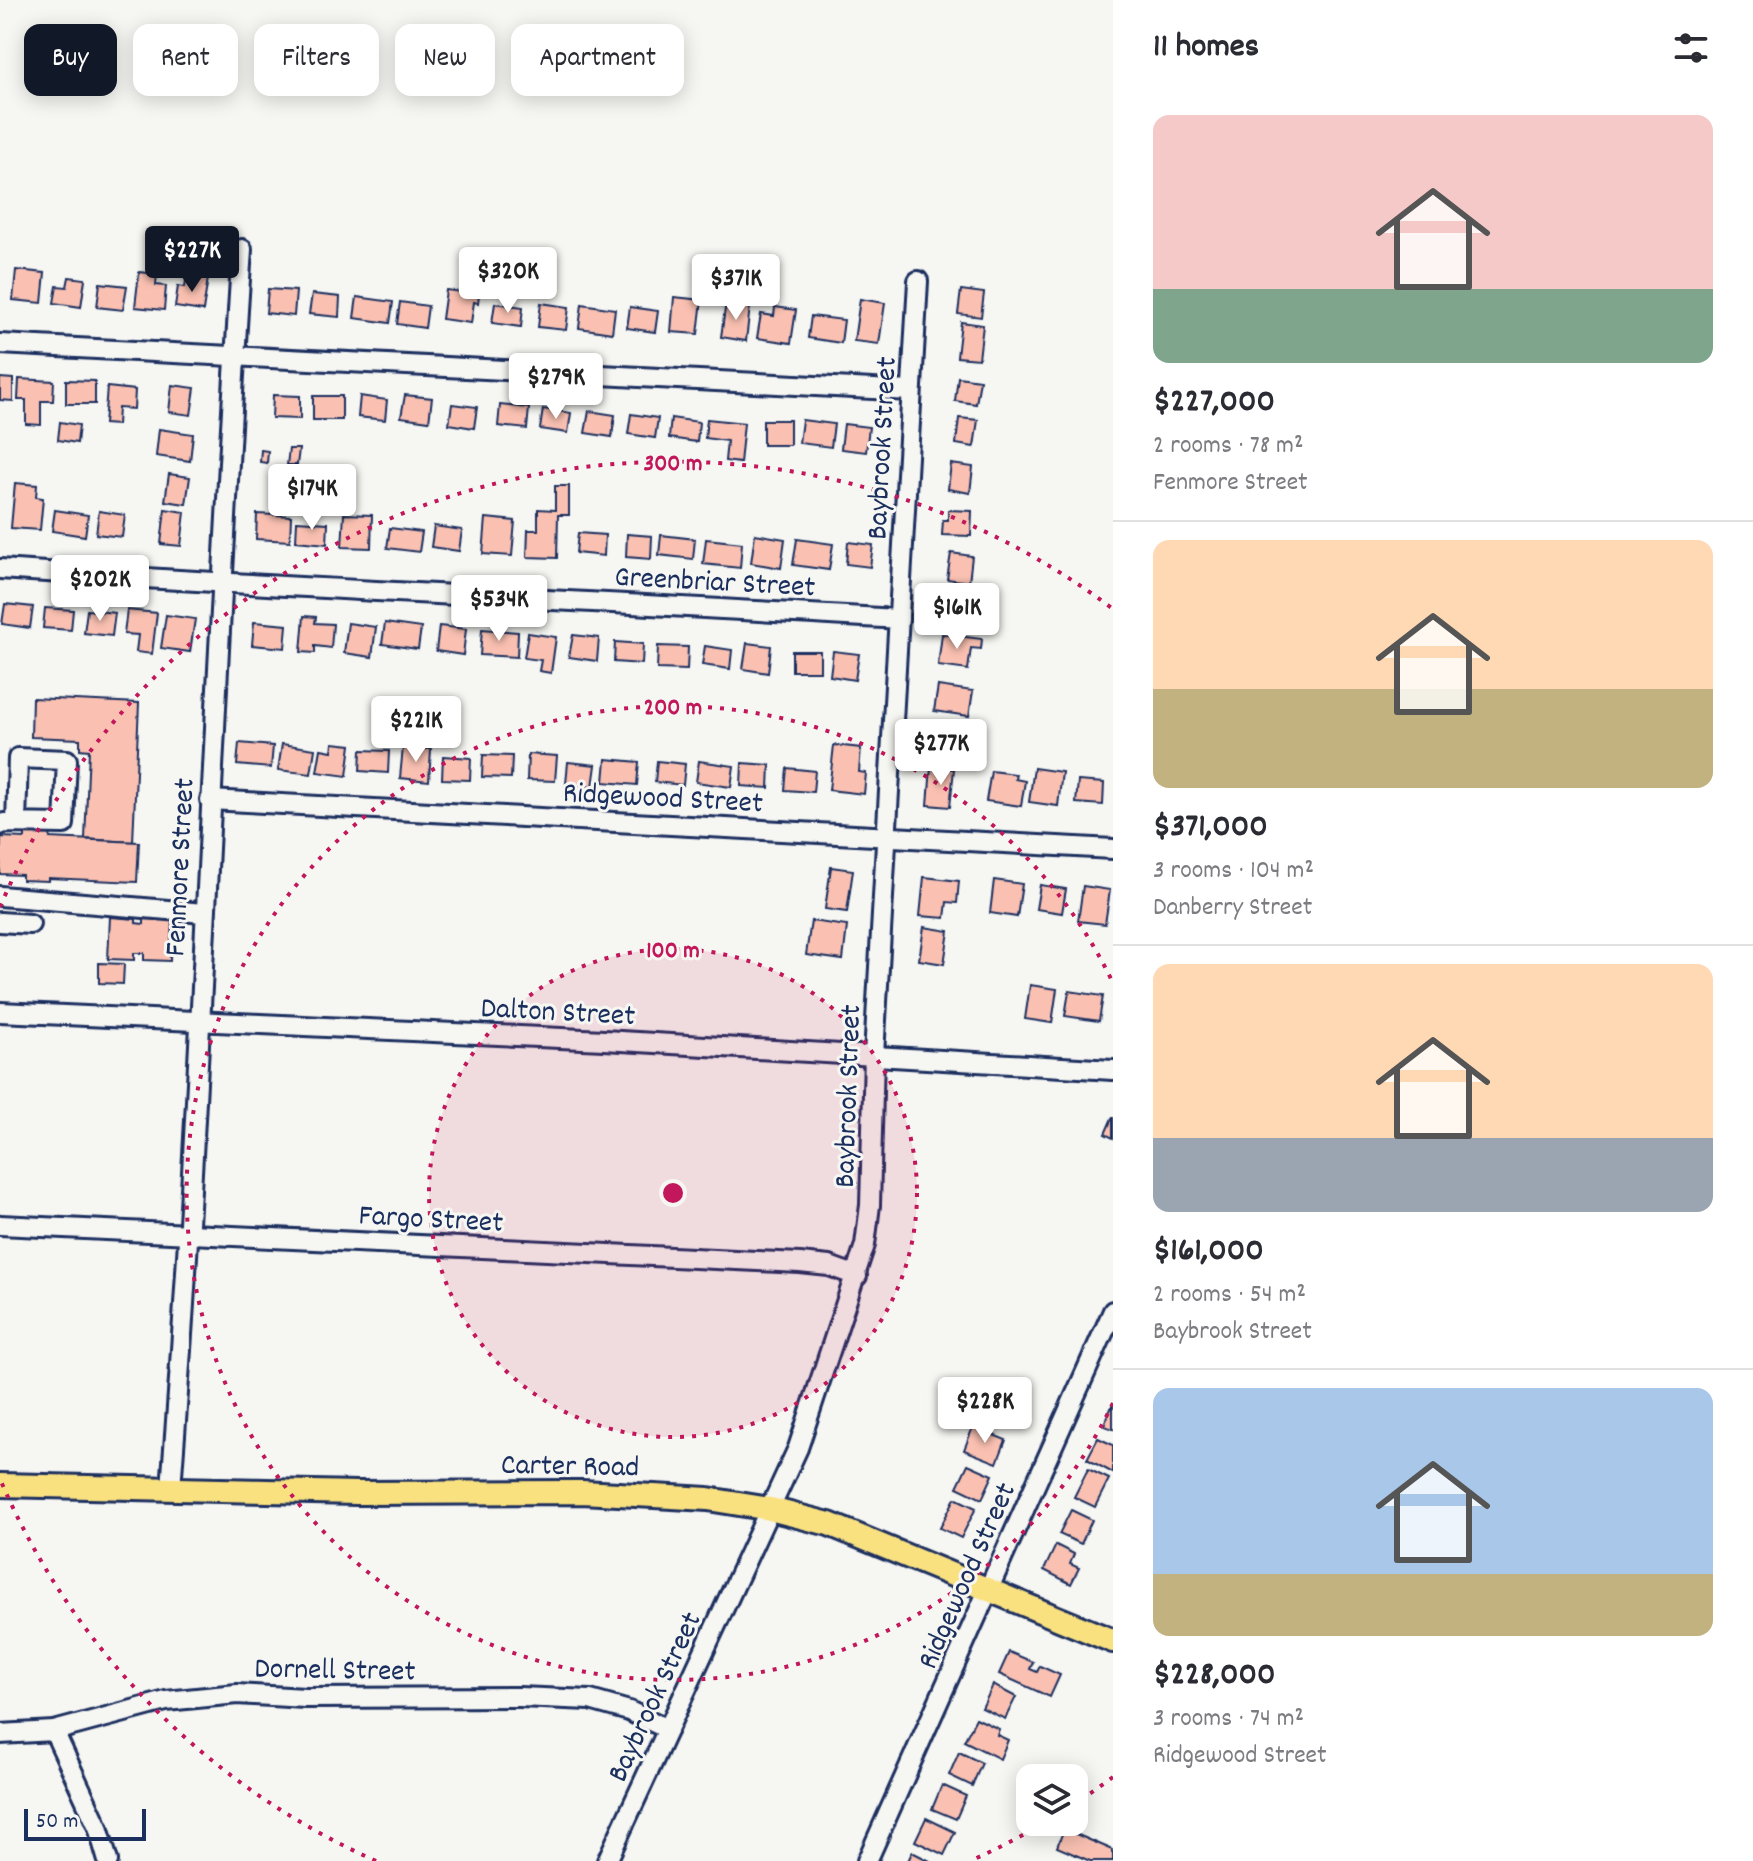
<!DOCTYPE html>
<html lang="en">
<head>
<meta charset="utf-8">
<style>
  :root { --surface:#fff; --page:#f7f7f7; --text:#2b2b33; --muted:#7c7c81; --line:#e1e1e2; --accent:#111827 }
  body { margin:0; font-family:Dekko,sans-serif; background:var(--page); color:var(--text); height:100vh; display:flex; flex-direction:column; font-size:30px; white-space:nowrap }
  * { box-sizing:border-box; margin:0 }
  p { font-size:26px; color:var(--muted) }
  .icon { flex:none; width:44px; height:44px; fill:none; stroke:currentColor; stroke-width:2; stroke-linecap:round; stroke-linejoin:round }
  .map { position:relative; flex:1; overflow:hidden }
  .drawer { display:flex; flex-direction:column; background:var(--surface); width:640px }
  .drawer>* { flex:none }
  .banner { position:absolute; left:24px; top:24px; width:760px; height:72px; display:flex; gap:16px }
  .tools { position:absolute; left:1016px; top:1764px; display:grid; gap:16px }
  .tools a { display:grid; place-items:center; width:72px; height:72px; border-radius:16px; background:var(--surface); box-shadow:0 4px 20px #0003; font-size:40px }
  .scale { position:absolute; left:24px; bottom:20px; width:122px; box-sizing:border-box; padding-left:8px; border:4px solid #1b2f5e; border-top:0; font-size:22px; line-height:28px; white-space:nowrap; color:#1b2f5e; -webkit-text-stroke:6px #f6f6f2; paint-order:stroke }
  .price { position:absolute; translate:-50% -68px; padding:0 18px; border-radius:8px; background:#fff; color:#222; font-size:26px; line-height:52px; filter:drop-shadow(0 2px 4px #0008) }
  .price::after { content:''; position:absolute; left:50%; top:48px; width:24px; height:18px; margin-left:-12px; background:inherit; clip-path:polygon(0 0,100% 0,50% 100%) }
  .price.selected { background:var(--accent); color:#fff }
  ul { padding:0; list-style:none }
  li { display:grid; align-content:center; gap:16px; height:424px; padding:0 40px }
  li+li { border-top:2px solid var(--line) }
  li span { display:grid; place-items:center; height:248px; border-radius:16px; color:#555 }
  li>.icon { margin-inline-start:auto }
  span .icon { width:144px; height:144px; fill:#fffc; stroke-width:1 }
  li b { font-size:34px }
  h2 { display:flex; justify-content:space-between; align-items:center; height:96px; padding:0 40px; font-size:34px }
  .tag { padding:0 28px; border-radius:16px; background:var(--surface); box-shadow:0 4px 20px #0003; font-size:28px; line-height:72px }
  .tag.selected { background:var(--accent); color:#fff }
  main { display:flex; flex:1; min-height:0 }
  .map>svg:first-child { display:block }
  .building { fill:#fac1b2; stroke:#1b2f5e; stroke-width:2 }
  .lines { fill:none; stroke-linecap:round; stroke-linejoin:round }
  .minor-casing { stroke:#1b2f5e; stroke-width:24 }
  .major-casing { stroke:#1b2f5e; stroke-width:28 }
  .minor { stroke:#f6f6f2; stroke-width:18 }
  .major { stroke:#fae180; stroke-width:22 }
  .ring { fill:none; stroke:#c2185b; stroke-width:4; stroke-dasharray:4 8 }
  .labels { text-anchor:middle; stroke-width:6; stroke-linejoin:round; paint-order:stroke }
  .street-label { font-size:30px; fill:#1b2f5e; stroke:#f6f6f2 }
  .centre { fill:#c2185b; stroke:#f6f6f2; stroke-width:4 }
  .ring-label { font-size:24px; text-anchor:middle; font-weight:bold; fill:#c2185b; stroke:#f6f6f2; stroke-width:6; stroke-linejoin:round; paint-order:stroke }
</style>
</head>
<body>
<main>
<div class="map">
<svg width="1113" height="1861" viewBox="0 0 1113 1861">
  <rect width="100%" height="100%" fill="#f6f6f2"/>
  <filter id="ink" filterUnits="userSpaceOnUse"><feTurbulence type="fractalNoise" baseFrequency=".0125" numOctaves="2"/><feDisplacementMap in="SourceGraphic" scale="16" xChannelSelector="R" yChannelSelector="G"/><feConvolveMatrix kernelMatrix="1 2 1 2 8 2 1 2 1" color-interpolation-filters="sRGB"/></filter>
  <g filter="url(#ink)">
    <g class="building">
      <polygon points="16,270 45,273 42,303 13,300"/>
      <polygon points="139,272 157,274 156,285 166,286 164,310 135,307"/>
      <polygon points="187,275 208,278 203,311 175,307 178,286 185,287"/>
      <polygon points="69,277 85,279 81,307 54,303 57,286 67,287"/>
      <polygon points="100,283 127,286 123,310 97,307"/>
      <polygon points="268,289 296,291 294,316 266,313"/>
      <polygon points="446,290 479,294 478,303 474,302 471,323 442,319"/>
      <polygon points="961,290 984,293 981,317 958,314"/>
      <polygon points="312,294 340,297 339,317 309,314"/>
      <polygon points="357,297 393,302 390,323 354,318"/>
      <polygon points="674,297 702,300 698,334 671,332"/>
      <polygon points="860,299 885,303 879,344 854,341"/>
      <polygon points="400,302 428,306 425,328 397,324"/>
      <polygon points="726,302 750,306 746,341 721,337"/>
      <polygon points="495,303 523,307 521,327 492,323"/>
      <polygon points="541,303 569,307 566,330 538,327"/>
      <polygon points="582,304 615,309 612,333 579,328"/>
      <polygon points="630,307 658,311 655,332 627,328"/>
      <polygon points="775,307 796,310 791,343 757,338 761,314 774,316"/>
      <polygon points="811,316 844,320 841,343 808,338"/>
      <polygon points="961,322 983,325 979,359 957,357"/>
      <polygon points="958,377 980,380 976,404 955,401"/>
      <polygon points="0,378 13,379 13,401 0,400"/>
      <polygon points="19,379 54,381 53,401 41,401 41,425 26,424 26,400 18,400"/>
      <polygon points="66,380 95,381 95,404 66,404"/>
      <polygon points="172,385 195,388 191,415 169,412"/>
      <polygon points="107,387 135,390 134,409 118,408 117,425 104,424"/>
      <polygon points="273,395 300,396 300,419 272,418"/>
      <polygon points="405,395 432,398 429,421 401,417"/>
      <rect x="313" y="396" width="29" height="24"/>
      <polygon points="360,396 387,400 385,420 358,417"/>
      <polygon points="452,404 477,407 474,428 449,424"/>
      <polygon points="500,405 529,408 527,429 498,426"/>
      <polygon points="543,409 571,413 568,433 540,429"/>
      <polygon points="589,411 615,415 612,437 585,433"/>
      <polygon points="631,414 658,418 655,438 628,434"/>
      <polygon points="671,418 699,422 697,442 669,438"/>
      <polygon points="959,418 978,420 974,447 956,444"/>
      <polygon points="707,419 744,423 740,463 725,461 727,441 705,438"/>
      <rect x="763" y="420" width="27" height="25"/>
      <polygon points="802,420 834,424 831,447 799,443"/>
      <polygon points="60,422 79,425 77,443 58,440"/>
      <polygon points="844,424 869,427 866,452 841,449"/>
      <polygon points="159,429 193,434 190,461 156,456"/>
      <polygon points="289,449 299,449 297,465 287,465"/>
      <polygon points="261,450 268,451 267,463 260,462"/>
      <polygon points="951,464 973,467 970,493 948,489"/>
      <polygon points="169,474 190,477 186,504 165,501"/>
      <polygon points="15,483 37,485 36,497 43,498 40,530 11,528"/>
      <polygon points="555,486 569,486 569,515 558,515 557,558 527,557 528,530 538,530 538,509 555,510"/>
      <polygon points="165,509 185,512 181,546 161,544"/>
      <polygon points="55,510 88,515 85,536 52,531"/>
      <polygon points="948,510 972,511 971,536 942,535 943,520 948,520"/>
      <polygon points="99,511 125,515 122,537 96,534"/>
      <polygon points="257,514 291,516 290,541 256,539"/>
      <polygon points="344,514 372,515 371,548 342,547"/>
      <polygon points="486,518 515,521 512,556 483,554"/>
      <polygon points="297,521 328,523 327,544 296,541"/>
      <polygon points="434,526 462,530 459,551 431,547"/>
      <polygon points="390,528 422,532 419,552 387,548"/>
      <polygon points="578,533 605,535 604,556 576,553"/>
      <polygon points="627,534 652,536 651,559 626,557"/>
      <polygon points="755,534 785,539 781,568 751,563"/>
      <polygon points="661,535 695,539 693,559 659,555"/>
      <polygon points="706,539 742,543 740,568 703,564"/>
      <polygon points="797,539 833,544 829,570 793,565"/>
      <polygon points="848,542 873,545 870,567 846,564"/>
      <polygon points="951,553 972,556 969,582 947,579"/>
      <polygon points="948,590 969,593 965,627 944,625"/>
      <polygon points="5,604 33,607 30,628 2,624"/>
      <polygon points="45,608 73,610 71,630 43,628"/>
      <polygon points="87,610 115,613 112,636 84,633"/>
      <polygon points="127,610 157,613 152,654 136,652 138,635 124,634"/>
      <polygon points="166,615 195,619 190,652 161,648"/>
      <polygon points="304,616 316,617 315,623 333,624 331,648 315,646 315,653 301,652"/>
      <polygon points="254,622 287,625 285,648 252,645"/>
      <polygon points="348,623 376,627 372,657 344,653"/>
      <polygon points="385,623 421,628 418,649 382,644"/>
      <polygon points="439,626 466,629 463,655 436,651"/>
      <polygon points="482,629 518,632 517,657 480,655"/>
      <polygon points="528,633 556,637 551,673 539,671 541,660 524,658"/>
      <polygon points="942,634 982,639 981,649 971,648 968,670 938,666"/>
      <polygon points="573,635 599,638 597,661 569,657"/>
      <polygon points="615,642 643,644 642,664 614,662"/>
      <polygon points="747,643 771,646 768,673 743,669"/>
      <polygon points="658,646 688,647 687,670 657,669"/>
      <polygon points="705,646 732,650 730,669 702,665"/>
      <rect x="792" y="651" width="28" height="20"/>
      <polygon points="833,651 859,654 855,680 830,676"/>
      <polygon points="938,686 973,691 969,716 934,711"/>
      <polygon points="32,698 139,703 133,842 85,839 89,750 80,749 80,739 31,737"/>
      <polygon points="936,726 960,729 956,756 933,753"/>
      <polygon points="239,743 273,746 271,768 237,765"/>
      <polygon points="333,743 351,745 347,776 317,772 321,749 332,751"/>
      <polygon points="282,744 315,749 311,774 278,770"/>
      <polygon points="834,745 861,748 859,772 866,773 864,794 829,790"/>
      <polygon points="403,747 431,749 429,781 400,778"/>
      <polygon points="361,750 389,751 388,773 360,771"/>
      <polygon points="528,754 557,756 555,781 527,780"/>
      <polygon points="483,755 512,756 511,778 482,777"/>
      <polygon points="443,756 471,758 470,780 442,779"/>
      <polygon points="606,759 639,762 637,785 604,782"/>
      <polygon points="657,761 685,764 683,785 655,782"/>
      <polygon points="699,761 734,766 731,787 696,782"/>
      <polygon points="568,762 596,765 593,787 566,784"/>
      <polygon points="742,763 770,765 769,788 741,786"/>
      <polygon points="931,767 954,769 950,807 928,805"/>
      <polygon points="787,768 815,771 813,792 785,790"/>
      <polygon points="1034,768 1062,772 1058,806 1029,802"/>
      <polygon points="991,771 1016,774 1015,779 1025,781 1021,806 986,801"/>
      <polygon points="1078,781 1104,783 1103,805 1076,803"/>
      <polygon points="25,833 51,834 50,838 139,842 137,882 48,878 48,881 22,880 22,875 0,874 1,837 25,838"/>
      <polygon points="831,867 853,870 847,912 825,909"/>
      <polygon points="924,877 959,881 957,903 947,902 945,918 920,916"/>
      <polygon points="994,880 1022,884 1017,917 990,913"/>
      <polygon points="1040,885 1066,889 1062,913 1036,909"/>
      <polygon points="1083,886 1110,890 1105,924 1078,921"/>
      <polygon points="110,917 136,919 136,923 144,924 144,919 172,920 170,961 144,960 144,953 134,953 134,960 108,959"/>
      <polygon points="811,921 847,926 843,960 806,955"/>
      <polygon points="924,927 949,931 944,964 919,960"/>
      <polygon points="99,963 124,964 123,984 99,983"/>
      <polygon points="1030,985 1057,989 1052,1023 1025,1019"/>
      <polygon points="1069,991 1103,996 1099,1021 1065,1016"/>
      <polygon points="1112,1118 1113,1118 1113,1138 1105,1134"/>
      <polygon points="1113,1403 1113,1429 1104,1426"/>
      <polygon points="973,1427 1006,1440 997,1463 964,1450"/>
      <polygon points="1098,1438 1113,1445 1113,1473 1087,1459"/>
      <polygon points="968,1464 993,1475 982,1499 957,1487"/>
      <polygon points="1088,1469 1109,1479 1095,1507 1074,1497"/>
      <polygon points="955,1498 976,1508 961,1538 940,1528"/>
      <polygon points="1071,1510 1092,1520 1081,1544 1059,1534"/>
      <polygon points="1056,1545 1074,1554 1070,1564 1079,1568 1071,1584 1044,1570"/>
      <polygon points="1009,1652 1033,1662 1030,1669 1037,1672 1040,1666 1060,1675 1050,1697 999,1674"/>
      <polygon points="993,1685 1016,1697 1005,1719 982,1708"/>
      <polygon points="976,1718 999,1729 997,1735 1008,1740 1000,1759 964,1741"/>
      <polygon points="959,1752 982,1763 972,1786 949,1775"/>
      <polygon points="942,1785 966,1796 956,1819 932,1809"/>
      <polygon points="926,1818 955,1832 944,1855 915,1841"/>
      <polygon points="1064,1829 1113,1850 1113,1861 1090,1861 1057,1847"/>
      <polygon points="912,1852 930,1861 908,1861"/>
    </g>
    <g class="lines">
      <defs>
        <g id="minor">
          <polyline points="0,344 911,391"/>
          <path d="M0 569C299 589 599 601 899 619"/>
          <polyline points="210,800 1113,849"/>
          <polyline points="0,825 4,823 64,824 67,760 18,758 16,823"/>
          <polyline points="0,896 204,913"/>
          <polyline points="0,922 30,924"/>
          <polyline points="0,1012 604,1040 1113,1070"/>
          <polyline points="0,1225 800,1263 829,1266 857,1276"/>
          <path d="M171 1488C203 1076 214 662 242 249"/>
          <polyline points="54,1731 98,1827 108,1861"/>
          <polyline points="0,1734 54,1731 166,1701 237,1694 305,1698 519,1697 590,1700 629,1711 668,1729"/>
          <polyline points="607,1861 798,1448 865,1245 870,1205 874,1055 918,281"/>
          <polyline points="867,1861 1113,1311"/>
        </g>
        <polyline id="major" points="0,1485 357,1493 582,1492 708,1499 770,1509 829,1524 1113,1641"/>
      </defs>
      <use href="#minor" class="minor-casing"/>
      <use href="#major" class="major-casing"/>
      <use href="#minor" class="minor"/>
      <use href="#major" class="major"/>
    </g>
  </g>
  <circle cx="673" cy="1193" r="244" fill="#c2185b" fill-opacity=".12"/>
  <g class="ring">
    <circle cx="673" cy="1193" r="244"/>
    <path d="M1113 1403A487 487 0 1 1 1113 983"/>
    <path d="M1113 1777A731 731 0 0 1 1076 1803M1044 1823A731 731 0 0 1 970 1861M376 1861A731 731 0 0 1 0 1479M0 907A731 731 0 0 1 1113 609"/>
  </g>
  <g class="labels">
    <g class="street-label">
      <text transform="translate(880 448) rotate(-87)" y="10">Baybrook Street</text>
      <text transform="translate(715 580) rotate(3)" y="10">Greenbriar Street</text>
      <text transform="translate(663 796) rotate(3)" y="10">Ridgewood Street</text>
      <text transform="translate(178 867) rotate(-87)" y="10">Fenmore Street</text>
      <text transform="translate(558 1010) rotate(3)" y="10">Dalton Street</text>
      <text transform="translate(846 1096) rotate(-88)" y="10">Baybrook Street</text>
      <text transform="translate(431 1217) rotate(3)" y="10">Fargo Street</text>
      <text transform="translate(570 1464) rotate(1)" y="10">Carter Road</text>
      <text transform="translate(965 1575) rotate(-66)" y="10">Ridgewood Street</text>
      <text transform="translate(335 1668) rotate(1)" y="10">Dornell Street</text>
      <text transform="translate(653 1696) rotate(-65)" y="10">Baybrook Street</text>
    </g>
  </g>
  <circle cx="673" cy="1193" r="12" class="centre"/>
  <g class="ring-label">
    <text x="673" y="470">300 m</text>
    <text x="673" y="714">200 m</text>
    <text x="673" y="957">100 m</text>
  </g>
</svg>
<div class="tools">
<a><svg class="icon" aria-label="layers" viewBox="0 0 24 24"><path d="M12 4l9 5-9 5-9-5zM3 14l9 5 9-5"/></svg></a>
</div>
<div class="scale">50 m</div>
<b class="price selected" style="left:192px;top:294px">$227K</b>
<b class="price" style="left:508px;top:315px">$320K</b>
<b class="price" style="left:736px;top:322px">$371K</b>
<b class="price" style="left:556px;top:421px">$279K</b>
<b class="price" style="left:312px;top:532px">$174K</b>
<b class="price" style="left:100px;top:623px">$202K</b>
<b class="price" style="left:499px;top:643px">$534K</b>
<b class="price" style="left:957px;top:651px">$161K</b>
<b class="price" style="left:416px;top:764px">$221K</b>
<b class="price" style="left:941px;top:787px">$277K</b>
<b class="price" style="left:985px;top:1445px">$228K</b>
<div class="banner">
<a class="tag selected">Buy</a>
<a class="tag">Rent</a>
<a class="tag">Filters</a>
<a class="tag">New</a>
<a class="tag">Apartment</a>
</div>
</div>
<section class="drawer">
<h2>11 homes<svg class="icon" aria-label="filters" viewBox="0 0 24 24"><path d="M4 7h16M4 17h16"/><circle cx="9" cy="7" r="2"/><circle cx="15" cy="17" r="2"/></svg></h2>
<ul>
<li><span style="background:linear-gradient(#f6c9c9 70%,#7fa58c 0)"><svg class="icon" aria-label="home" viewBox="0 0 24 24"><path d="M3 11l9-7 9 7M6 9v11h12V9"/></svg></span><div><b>$227,000</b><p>2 rooms · 78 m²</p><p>Fenmore Street</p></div></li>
<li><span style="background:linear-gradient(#ffd9b3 60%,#c2b280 0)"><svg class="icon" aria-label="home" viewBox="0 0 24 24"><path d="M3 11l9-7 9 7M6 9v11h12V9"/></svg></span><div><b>$371,000</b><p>3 rooms · 104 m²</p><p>Danberry Street</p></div></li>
<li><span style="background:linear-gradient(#ffd9b3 70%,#9aa5b1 0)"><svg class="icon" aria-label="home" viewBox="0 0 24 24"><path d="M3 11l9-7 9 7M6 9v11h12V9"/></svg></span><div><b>$161,000</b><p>2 rooms · 54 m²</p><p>Baybrook Street</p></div></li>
<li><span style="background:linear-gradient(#a9c7e8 75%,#c2b280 0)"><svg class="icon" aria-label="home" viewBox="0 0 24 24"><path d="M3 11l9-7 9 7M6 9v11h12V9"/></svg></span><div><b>$228,000</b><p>3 rooms · 74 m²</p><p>Ridgewood Street</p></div></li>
</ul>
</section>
</main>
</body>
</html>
